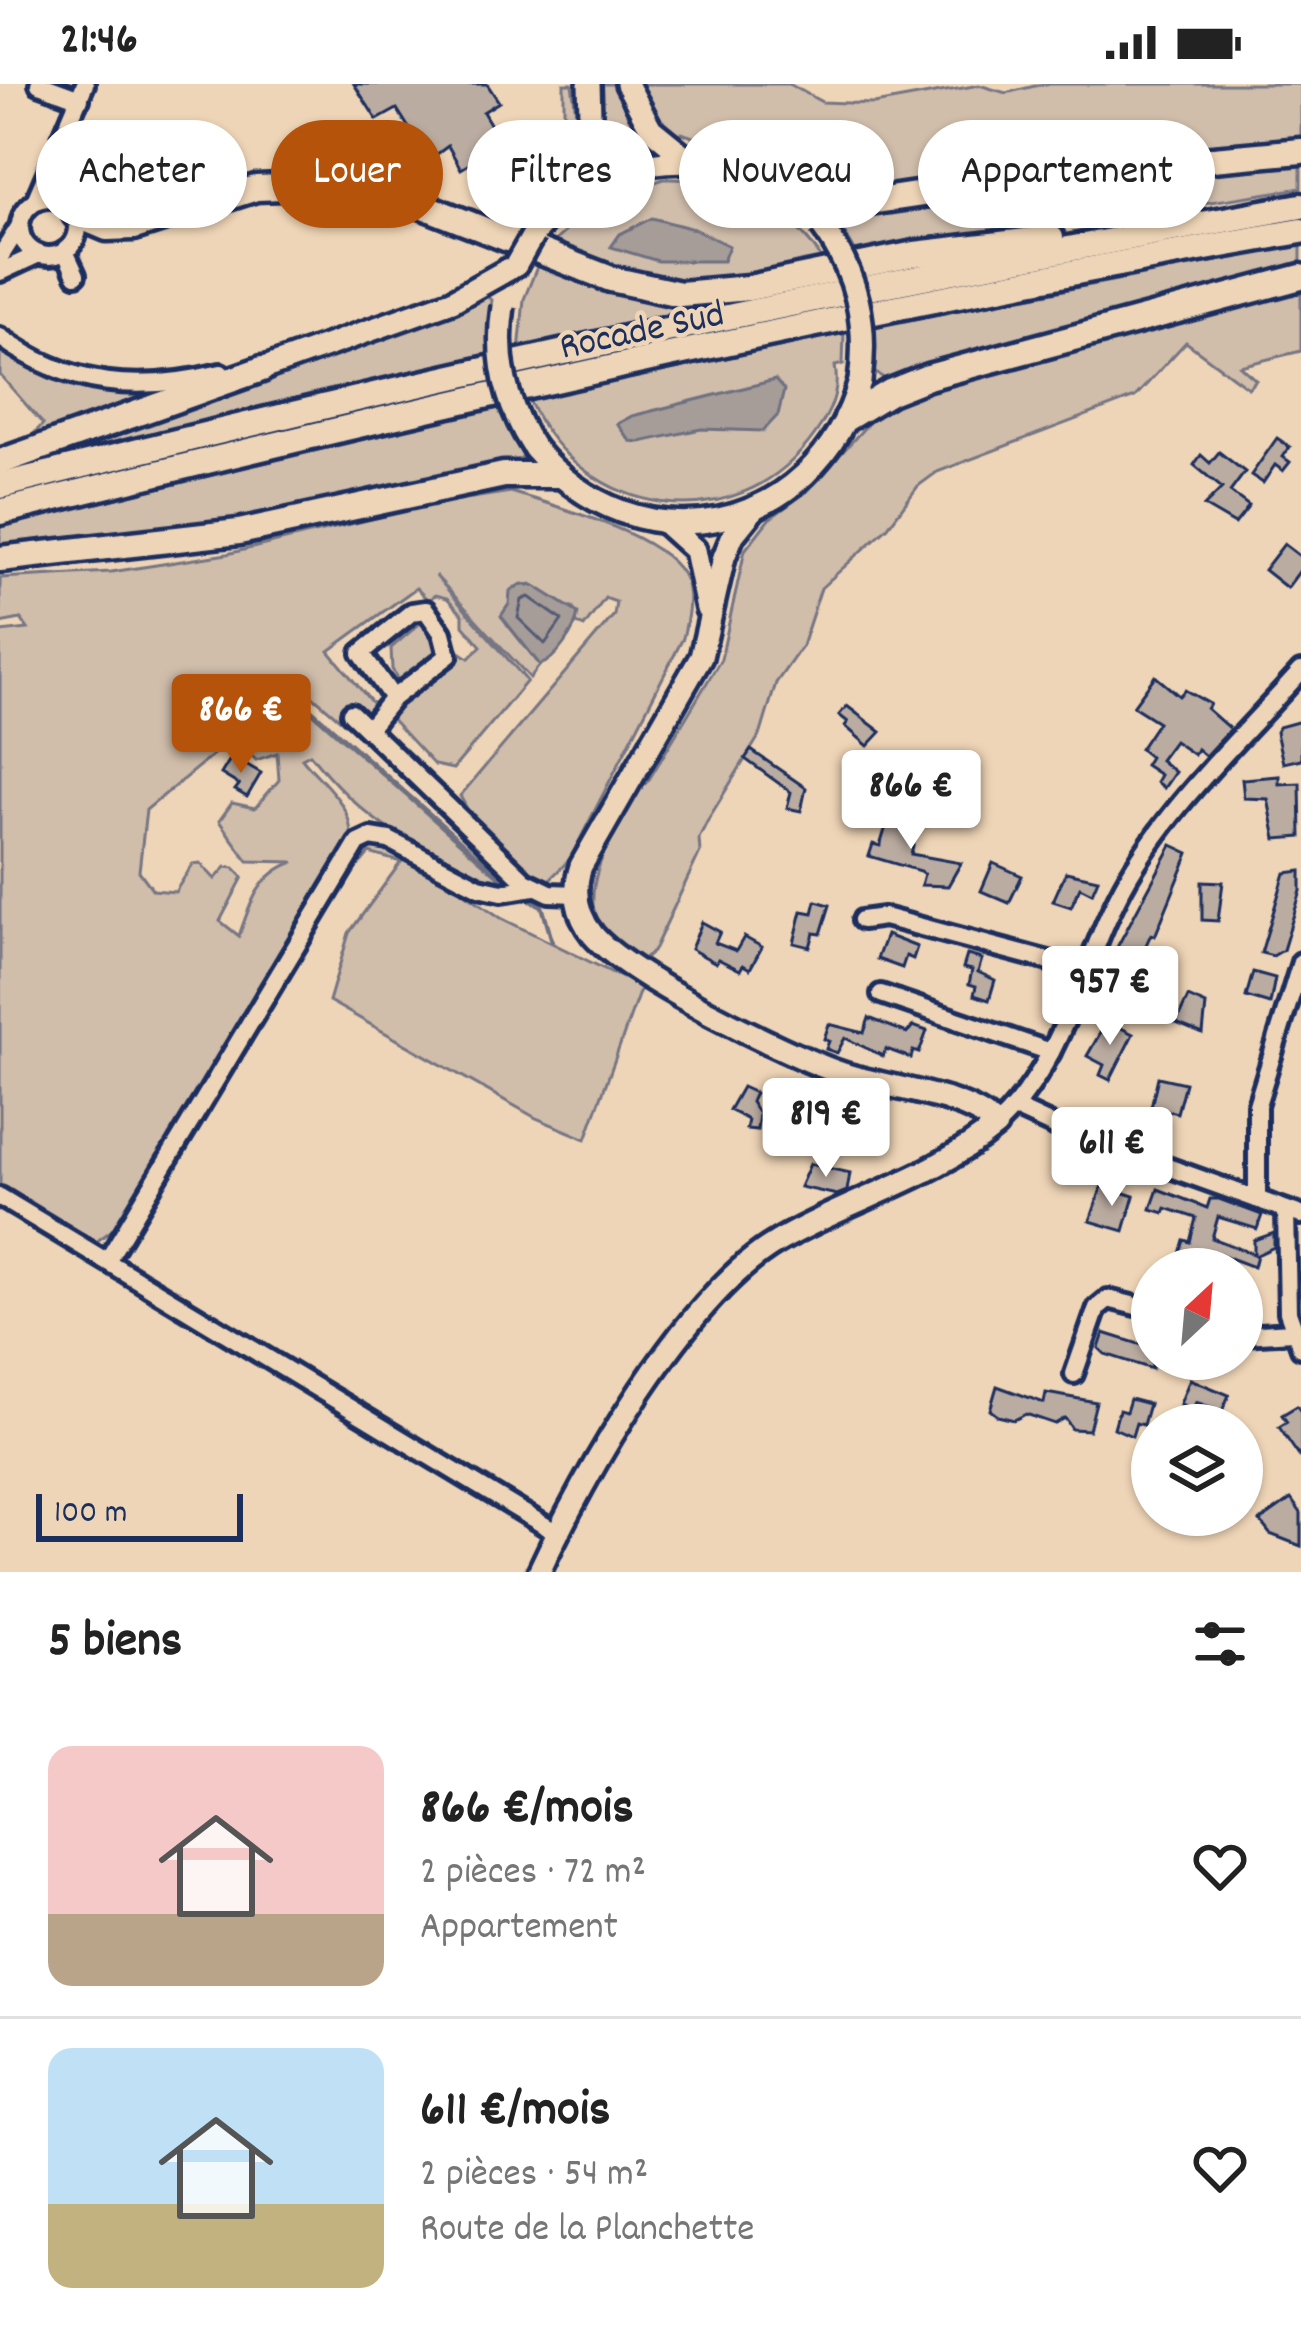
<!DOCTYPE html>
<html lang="fr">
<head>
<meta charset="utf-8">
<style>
  :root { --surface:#fff; --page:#f2f2f2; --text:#222; --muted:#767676; --line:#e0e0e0; --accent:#b45309 }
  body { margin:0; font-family:Dekko,sans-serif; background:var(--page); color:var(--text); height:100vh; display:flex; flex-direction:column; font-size:45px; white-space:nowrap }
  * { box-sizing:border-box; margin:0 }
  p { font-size:39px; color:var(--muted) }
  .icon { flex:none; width:66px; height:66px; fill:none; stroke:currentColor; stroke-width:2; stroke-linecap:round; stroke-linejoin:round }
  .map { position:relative; height:1488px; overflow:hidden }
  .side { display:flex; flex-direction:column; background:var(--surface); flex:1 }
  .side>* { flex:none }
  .hud { position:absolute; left:36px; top:36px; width:1230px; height:108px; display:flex; gap:24px }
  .needle { width:78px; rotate:26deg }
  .fabs { position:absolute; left:1131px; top:1164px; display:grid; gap:24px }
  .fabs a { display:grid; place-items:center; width:132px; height:132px; border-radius:50%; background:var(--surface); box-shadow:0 3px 9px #0004; font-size:60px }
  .scale { position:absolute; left:36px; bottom:30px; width:207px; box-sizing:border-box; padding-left:12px; border:6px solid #1b2f5e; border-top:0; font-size:33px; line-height:42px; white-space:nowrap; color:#1b2f5e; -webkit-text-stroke:9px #efd5b7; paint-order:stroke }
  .price { position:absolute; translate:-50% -102px; padding:0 27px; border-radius:12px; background:#fff; color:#222; font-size:39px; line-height:78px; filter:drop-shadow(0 3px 6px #0008) }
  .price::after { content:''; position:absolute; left:50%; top:72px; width:36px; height:27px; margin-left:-18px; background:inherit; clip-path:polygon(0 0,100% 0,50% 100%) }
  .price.on { background:var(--accent); color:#fff }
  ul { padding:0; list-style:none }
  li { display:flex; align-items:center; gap:36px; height:300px; padding:0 48px }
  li+li { border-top:3px solid var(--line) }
  li span { display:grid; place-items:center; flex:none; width:336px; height:240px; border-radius:24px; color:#555 }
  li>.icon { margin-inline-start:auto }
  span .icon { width:144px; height:144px; fill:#fffc; stroke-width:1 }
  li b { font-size:51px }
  h2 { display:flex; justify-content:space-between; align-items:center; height:144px; padding:0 48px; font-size:51px }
  .tag { padding:0 42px; border-radius:54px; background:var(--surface); box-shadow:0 3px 9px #0004; font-size:42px; line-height:108px }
  .tag.on { background:var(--accent); color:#fff }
  .status { display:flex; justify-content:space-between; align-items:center; height:84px; padding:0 60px; background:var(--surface); direction:ltr }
  .status svg { height:33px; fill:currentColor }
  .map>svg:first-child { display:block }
  .green { fill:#d0bdaa; stroke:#767684; stroke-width:3; fill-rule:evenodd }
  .water { fill:#a69c98; stroke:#6e7081; stroke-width:3 }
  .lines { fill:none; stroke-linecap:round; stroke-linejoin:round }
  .shore { stroke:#535b75; stroke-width:3 }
  .stream { stroke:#6e7081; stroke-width:4.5 }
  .building { fill:#bbaca1; stroke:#1b2f5e; stroke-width:3 }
  .minor-casing { stroke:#1b2f5e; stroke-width:26 }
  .major-casing { stroke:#1b2f5e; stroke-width:30 }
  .highway-casing { stroke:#1b2f5e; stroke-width:33 }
  .minor { stroke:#efd5b7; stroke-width:16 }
  .major { stroke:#efd5b7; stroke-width:21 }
  .highway { stroke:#efd5b7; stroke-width:24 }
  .major-bridge-casing { stroke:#1b2f5e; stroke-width:30; stroke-linecap:butt }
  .major-bridge { stroke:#efd5b7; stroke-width:21 }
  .labels { text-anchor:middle; stroke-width:9; stroke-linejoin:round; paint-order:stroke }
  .street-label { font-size:39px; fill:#1b2f5e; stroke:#efd5b7 }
</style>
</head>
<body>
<div class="status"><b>21:46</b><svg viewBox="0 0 49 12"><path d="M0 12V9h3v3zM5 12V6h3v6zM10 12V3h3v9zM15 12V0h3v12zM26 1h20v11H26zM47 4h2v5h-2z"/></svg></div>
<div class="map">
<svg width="1301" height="1488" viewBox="0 0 1301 1488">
  <rect width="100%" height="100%" fill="#efd5b7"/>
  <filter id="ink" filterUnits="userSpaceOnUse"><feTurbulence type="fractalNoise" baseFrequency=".00833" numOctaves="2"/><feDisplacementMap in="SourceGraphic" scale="24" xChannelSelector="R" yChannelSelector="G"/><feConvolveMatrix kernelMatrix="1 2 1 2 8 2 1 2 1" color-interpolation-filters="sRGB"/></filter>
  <g filter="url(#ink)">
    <g class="green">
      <path d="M564 0H572C586 88 569 82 520 146L488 131 485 124 526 110 564 82Z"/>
      <polygon points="601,0 614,0 629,34 651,65 600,80"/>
      <polygon points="642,0 789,0 822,18 874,20 979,1 1006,9 1043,0 1301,0 1301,58 1088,72 848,112 811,105 773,82 682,49 673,50 656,30"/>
      <polygon points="1301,74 1301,104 858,172 843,146 844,137 1075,97"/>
      <path d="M664 95C734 93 789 121 826 181L715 201 649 197 549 162 602 115Z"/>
      <polygon points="1301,161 1301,188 920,289 887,296 874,288 875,242"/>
      <polygon points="541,173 611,202 788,202 790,208 519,267 524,215"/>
      <path d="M1301 202V267L1240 282 1256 296 1248 304 1186 258 1135 313 937 388 918 402 888 443 821 504 802 562 776 599 761 649 709 734 699 754 700 768 653 868 643 876C578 853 586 802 612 752 622 732 631 712 648 697L721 575 745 466 769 435 808 407 880 326 926 304Z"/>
      <polygon points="487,212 492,217 488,273 96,364 93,353"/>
      <path d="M844 249 843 280 835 282C840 308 830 329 815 350 737 460 582 434 529 316Z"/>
      <polygon points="0,259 79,299 144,308 146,316 24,360 43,340 0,291"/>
      <polygon points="498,323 523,371 520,378 250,437 0,467 0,442"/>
      <path d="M511 408C556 423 669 451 686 497 692 515 687 537 683 554L570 775 547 798H538L474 737 460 712 614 531 616 518 605 514 584 543 577 540 573 524 557 519 531 500 515 503 507 540 540 581 530 594 435 491 527 597 453 685 434 681 385 628 460 568 469 574 481 562 463 541V531L447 514 435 511 428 516 416 504 329 567 377 625 364 634 353 623 343 638 295 597 285 605 510 803 494 804C414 763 367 742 310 670L302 674C322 700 353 719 351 756L117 1149 112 1146 96 1158 89 1157 0 1103V548L28 545 21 535 0 539V494L111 488 227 470 433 420ZM245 644 252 652 249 669 256 676 277 669 279 696 255 724 232 719 219 737 248 777 294 778C259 790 250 819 239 852L220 837 243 793 234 784 226 783 215 795 200 779 193 780 175 808 153 806 139 787 146 726Z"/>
      <polygon points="425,535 444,567 400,601 392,585 391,564"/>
      <polygon points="375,760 390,761 473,807 462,807 501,834 641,903 586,1055 536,1034 329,917 349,849 401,778 369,769 346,797 129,1158 124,1155 357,768"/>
    </g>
    <g class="water">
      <polygon points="652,134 694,145 729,162 723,177 658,177 611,163 620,150"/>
      <polygon points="775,296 784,306 778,331 763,347 701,345 640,358 630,357 617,340 632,332"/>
      <path d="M522 500 535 502 578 529C576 546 556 576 540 581L501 532 509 520 510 507Z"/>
    </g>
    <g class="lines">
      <polygon class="shore" points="529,513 562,536 545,560 518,534 522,516"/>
      <g class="stream">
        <polyline points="290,607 510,801"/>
        <polyline points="526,814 542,822 552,857"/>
      </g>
    </g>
    <g class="building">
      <polygon points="354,0 487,0 499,18 483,28 498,53 485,61 489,68 461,85 448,62 429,76 397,25 377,36"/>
      <polygon points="1277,354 1290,363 1283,373 1290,378 1283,387 1275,381 1263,399 1251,391"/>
      <polygon points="1219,368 1245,388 1230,408 1249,422 1235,440 1204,422 1222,404 1194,381 1201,371 1210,379"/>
      <polygon points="1284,460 1301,473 1301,485 1287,504 1264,486"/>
      <polygon points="1155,592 1179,612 1185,606 1210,620 1207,625 1230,645 1205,672 1197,665 1194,671 1174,657 1160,676 1175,688 1164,704 1156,698 1160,691 1145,681 1150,673 1140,665 1158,638 1133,622"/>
      <polygon points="847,622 881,648 868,662 845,642 848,638 839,631"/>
      <polygon points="1301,637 1301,675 1283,679 1276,648 1279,643"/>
      <polygon points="751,666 806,704 801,727 787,724 791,708 745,675"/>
      <polygon points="232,672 261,689 247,713 235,706 239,701 221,690"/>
      <polygon points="1279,692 1279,700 1300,699 1301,753 1276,755 1268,715 1244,714 1242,695"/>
      <polygon points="892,723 913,729 907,751 915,754 911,770 961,779 948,802 921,801 924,790 920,787 869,772 873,760 880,762"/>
      <polygon points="1172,761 1189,769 1155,852 1151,850 1136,883 1147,888 1141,903 1134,899 1130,907 1120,903 1120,887 1112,884 1120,867 1116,865"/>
      <polygon points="993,779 1022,792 1009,819 981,807"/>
      <polygon points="1301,787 1301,807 1283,866 1273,872 1261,869 1285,789"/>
      <polygon points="1066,788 1098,795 1092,809 1080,803 1071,823 1053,817"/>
      <polygon points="1202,797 1223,798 1218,837 1202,836"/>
      <polygon points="816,817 830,821 821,850 814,849 810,863 794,859 802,827 813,829"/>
      <polygon points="702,838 720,848 715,859 736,867 744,853 762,863 750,885 743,881 740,886 718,875 716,879 691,865"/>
      <polygon points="886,851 917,863 913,875 906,872 902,884 877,875"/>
      <polygon points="967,871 982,875 978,888 995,896 989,916 974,911 976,902 969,900 972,886 963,884"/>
      <polygon points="1253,888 1275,894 1270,920 1246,913"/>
      <polygon points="1188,913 1206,921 1203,950 1176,939"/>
      <polygon points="869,934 907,949 913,942 927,947 919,969 913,967 911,974 886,965 883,972 845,954 837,969 826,965 829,957 824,955 829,940 864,949"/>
      <polygon points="1107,937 1133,950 1110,996 1100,991 1104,981 1087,972"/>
      <polygon points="1158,993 1185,999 1177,1029 1151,1023"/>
      <polygon points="742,1003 755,1009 751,1018 759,1030 757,1046 746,1045 748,1036 729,1026"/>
      <polygon points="810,1080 850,1089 847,1107 837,1111 800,1103"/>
      <polygon points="1102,1102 1134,1112 1124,1147 1090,1137"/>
      <polygon points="1158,1105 1207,1124 1210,1115 1219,1115 1262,1131 1257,1145 1218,1133 1212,1154 1254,1170 1254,1156 1274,1149 1274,1163 1257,1171 1254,1183 1209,1166 1202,1185 1190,1185 1192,1177 1179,1173 1184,1156 1190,1158 1196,1134 1166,1124 1164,1129 1151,1125"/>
      <polygon points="1104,1249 1152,1264 1152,1285 1105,1270 1099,1264"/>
      <polygon points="1190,1295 1229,1311 1222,1327 1196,1318 1193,1325 1180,1320"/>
      <polygon points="997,1302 1044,1319 1046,1309 1096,1318 1089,1346 1072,1345 1065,1334 1055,1340 1026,1330 1014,1336 998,1332 990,1326"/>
      <polygon points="1130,1315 1149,1320 1143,1341 1136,1339 1132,1352 1114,1344 1119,1326 1126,1328"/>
      <polygon points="1297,1322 1301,1328 1301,1375 1279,1343 1287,1338 1282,1331"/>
      <polygon points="1291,1415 1301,1429 1301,1462 1270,1450 1260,1437"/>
    </g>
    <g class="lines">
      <defs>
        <g id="minor">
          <polyline points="39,0 80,15"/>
          <polyline points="64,66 66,119"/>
          <circle cx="49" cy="143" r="29"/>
          <polyline points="35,117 85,0"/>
          <polyline points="65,167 76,191"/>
          <polyline points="0,173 19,143"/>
          <polyline points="0,188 39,170"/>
          <path d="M0 253C70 304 139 309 221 289"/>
          <polyline points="351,629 525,797 550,809 576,810"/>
          <polyline points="368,645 393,614 448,572 442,549 426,526 412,528 361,569 393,614"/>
          <polyline points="862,836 884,833 1086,887"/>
          <polyline points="881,910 1051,968"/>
          <polyline points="1015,1024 1056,1043 1301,1131"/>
          <path d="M996 1042C1068 976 1082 873 1129 792 1174 716 1243 652 1301 587"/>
          <polyline points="0,1113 557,1449"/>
          <polyline points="1257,1115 1257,1021 1301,878"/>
          <polyline points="1286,1126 1288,1228 1301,1264"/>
          <polyline points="107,1177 358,759 371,753 389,756 479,803 502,808 534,803"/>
          <polyline points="1242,1251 1293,1248"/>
          <polyline points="1074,1290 1097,1224 1108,1215 1152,1226"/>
        </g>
        <g id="major">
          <polyline points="627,0 651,45 688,75"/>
          <polyline points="580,106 591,61 589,0"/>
          <path d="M533 151C604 62 727 52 811 130"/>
          <polyline points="262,285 452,217 516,181"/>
          <path d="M534 364C636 488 816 452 860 297"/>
          <polyline points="665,439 695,466 707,525"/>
          <path d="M539 1488C584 1390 685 1212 777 1158 848 1116 933 1095 996 1042 966 1010 883 1004 840 989 785 970 629 893 593 851 576 830 573 806 581 782L701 573 724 473 733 451 754 425"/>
        </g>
        <g id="highway">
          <polyline points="800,119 843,122 1069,88 1301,67"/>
          <polyline points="76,131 107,144 134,143 256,104 337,101 408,116 611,195 680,210 749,204 915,170 1051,154"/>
          <polyline points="847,334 890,308 928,293 1301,193"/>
          <polyline points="0,378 262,285"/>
          <path d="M0 402C430 292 864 200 1301 122"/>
          <path d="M0 428C430 320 864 223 1301 147"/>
          <polyline points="0,475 239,448 504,391 558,391"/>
        </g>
      </defs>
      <use href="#minor" class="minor-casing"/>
      <use href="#major" class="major-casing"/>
      <use href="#highway" class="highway-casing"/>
      <use href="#minor" class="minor"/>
      <use href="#major" class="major"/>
      <use href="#highway" class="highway"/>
      <defs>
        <g id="major-bridge">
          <path d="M822 142C857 189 868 239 860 297"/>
          <polyline points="516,181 533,151"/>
          <path d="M503 222C495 274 505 320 534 364"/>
        </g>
      </defs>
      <use href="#major-bridge" class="major-bridge-casing"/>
      <use href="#major-bridge" class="major-bridge"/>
    </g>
  </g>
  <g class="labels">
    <g class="street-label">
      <text transform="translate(641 243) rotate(-12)" y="14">Rocade Sud</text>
    </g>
  </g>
</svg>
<div class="fabs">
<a><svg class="needle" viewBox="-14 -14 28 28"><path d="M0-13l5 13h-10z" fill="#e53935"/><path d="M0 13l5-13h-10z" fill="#767676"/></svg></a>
<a><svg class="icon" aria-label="layers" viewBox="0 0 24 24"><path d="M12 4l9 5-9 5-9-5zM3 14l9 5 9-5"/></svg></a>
</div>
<div class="scale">100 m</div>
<b class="price on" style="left:241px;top:692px">866 €</b>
<b class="price" style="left:911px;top:768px">866 €</b>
<b class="price" style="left:1110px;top:964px">957 €</b>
<b class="price" style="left:826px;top:1096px">819 €</b>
<b class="price" style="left:1112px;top:1125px">611 €</b>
<div class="hud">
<a class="tag">Acheter</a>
<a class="tag on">Louer</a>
<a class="tag">Filtres</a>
<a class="tag">Nouveau</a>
<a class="tag">Appartement</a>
</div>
</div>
<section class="side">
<h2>5 biens<svg class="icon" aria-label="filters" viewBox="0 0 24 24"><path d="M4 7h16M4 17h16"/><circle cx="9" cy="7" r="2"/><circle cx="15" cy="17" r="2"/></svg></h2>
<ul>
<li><span style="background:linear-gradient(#f6c9c9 70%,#b9a48a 0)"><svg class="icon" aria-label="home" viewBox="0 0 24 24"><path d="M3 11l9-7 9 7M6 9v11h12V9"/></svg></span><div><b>866 €/mois</b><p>2 pièces · 72 m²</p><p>Appartement</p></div><svg class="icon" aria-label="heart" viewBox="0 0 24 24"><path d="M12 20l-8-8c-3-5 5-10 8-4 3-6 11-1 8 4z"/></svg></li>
<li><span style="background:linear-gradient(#bfe0f5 65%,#c2b280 0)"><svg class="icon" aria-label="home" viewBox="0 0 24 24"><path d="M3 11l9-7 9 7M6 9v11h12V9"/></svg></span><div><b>611 €/mois</b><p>2 pièces · 54 m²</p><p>Route de la Planchette</p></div><svg class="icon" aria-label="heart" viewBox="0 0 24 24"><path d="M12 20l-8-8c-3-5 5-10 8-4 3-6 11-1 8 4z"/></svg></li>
</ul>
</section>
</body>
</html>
